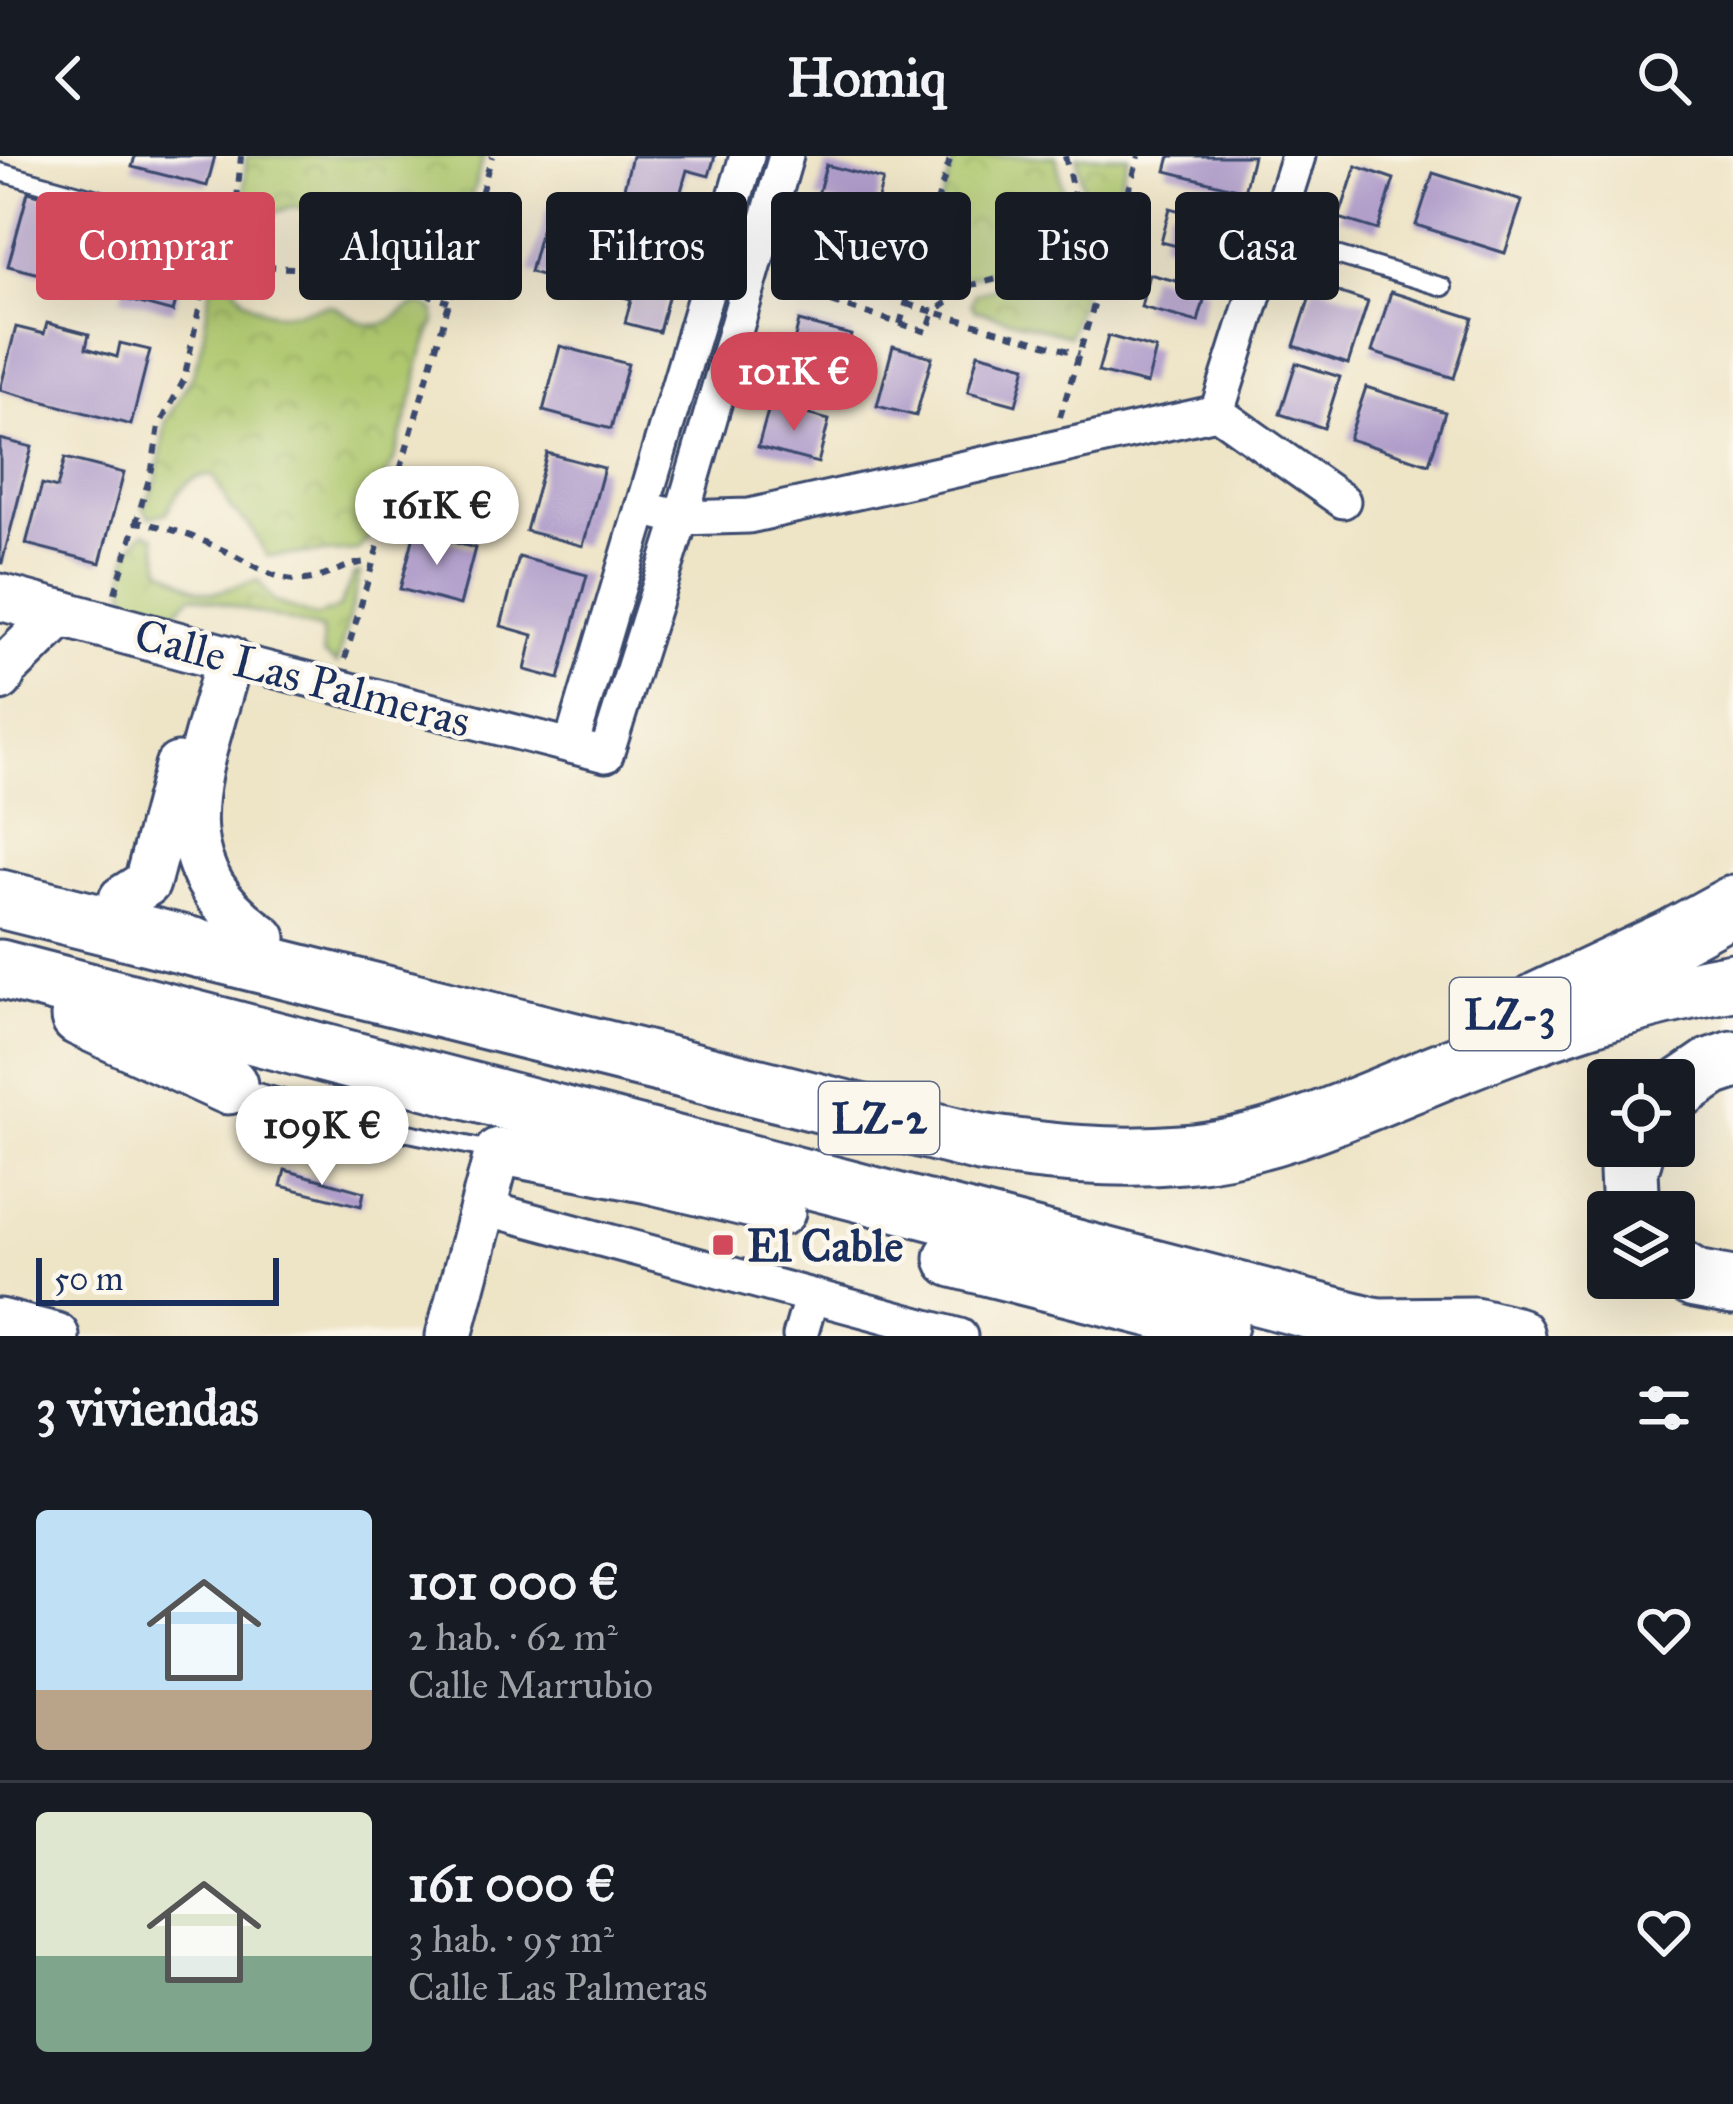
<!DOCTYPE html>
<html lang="es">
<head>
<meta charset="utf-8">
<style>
  :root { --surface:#171b24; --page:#242831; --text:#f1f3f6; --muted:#9ea1a6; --line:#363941; --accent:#d1495b }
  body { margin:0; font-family:"IM FELL Great Primer",serif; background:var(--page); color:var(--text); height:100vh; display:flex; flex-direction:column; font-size:45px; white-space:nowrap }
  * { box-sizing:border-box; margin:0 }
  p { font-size:39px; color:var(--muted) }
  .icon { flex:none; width:66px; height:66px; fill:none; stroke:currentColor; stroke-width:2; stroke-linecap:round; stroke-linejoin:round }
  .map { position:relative; height:1180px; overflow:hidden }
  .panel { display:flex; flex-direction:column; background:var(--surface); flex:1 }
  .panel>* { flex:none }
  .top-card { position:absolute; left:36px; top:36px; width:1662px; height:108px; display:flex; gap:24px }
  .fabs { position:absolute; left:1587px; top:903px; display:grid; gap:24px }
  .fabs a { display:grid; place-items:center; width:108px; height:108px; border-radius:12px; background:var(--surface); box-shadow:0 12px 48px #0002; font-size:60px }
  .scale { position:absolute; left:36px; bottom:30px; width:243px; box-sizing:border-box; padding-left:12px; border:6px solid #1b2f5e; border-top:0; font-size:33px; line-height:42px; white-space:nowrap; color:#1b2f5e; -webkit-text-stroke:9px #fbf7ec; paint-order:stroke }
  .price { position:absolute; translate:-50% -102px; padding:0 27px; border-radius:42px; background:#fff; color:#222; font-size:39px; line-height:78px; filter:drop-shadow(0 3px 6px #0008) }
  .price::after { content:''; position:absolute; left:50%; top:72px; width:36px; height:27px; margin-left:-18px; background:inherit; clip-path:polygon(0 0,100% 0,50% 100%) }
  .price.selected { background:var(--accent); color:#fff }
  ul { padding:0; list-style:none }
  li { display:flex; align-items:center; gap:36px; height:300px; padding:0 36px }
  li+li { border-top:3px solid var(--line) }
  li span { display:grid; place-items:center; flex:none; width:336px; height:240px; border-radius:12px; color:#555 }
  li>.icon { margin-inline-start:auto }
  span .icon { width:144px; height:144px; fill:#fffc; stroke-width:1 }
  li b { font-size:51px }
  h2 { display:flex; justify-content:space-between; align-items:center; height:144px; padding:0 36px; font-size:51px }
  .tag { padding:0 42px; border-radius:12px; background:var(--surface); box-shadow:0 12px 48px #0002; font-size:42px; line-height:108px }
  .tag.selected { background:var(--accent); color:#fff }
  header { display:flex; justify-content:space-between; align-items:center; height:156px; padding:0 36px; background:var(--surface); font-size:54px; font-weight:800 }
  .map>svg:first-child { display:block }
  .park { fill:url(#park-crowns); stroke:#657c66; stroke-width:3 }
  .building { fill:#b09dca }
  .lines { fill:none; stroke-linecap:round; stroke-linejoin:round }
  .lane-casing { stroke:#3b4a6e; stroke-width:22 }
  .street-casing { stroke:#3b4a6e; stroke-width:39 }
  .secondary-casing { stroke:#3b4a6e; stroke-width:51 }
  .highway-casing { stroke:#3b4a6e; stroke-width:63 }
  .path { stroke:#3b4a6e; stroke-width:6; stroke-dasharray:9 9; stroke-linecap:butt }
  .lane { stroke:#fff; stroke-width:16 }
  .street { stroke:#fff; stroke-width:33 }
  .secondary { stroke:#fff; stroke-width:45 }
  .highway { stroke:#fff; stroke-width:57 }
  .poi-dot { fill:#d1495b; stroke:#fbf7ec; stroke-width:4.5 }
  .labels { text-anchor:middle; stroke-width:9; stroke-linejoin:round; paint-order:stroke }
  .shield { fill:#fbf7ec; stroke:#5e6b89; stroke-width:3 }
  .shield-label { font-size:42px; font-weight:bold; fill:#1b2f5e }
  .street-label { font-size:45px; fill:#1b2f5e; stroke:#fbf7ec }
  .poi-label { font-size:45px; font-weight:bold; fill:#1b2f5e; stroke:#fbf7ec; text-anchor:start }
</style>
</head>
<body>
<header><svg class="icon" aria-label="back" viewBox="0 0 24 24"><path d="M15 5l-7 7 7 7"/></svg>Homiq<svg class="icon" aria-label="search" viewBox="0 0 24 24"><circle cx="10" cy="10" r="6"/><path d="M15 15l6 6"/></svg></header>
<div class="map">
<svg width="1733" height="1180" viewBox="0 0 1733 1180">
  <defs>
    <pattern id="park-crowns" width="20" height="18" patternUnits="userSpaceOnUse" patternTransform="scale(3)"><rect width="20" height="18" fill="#afc86e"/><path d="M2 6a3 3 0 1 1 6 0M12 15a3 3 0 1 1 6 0" fill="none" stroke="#96ac62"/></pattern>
  </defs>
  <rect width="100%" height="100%" fill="#fbf7ec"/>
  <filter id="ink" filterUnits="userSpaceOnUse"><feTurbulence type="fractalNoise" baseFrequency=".00833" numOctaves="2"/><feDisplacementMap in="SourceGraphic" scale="24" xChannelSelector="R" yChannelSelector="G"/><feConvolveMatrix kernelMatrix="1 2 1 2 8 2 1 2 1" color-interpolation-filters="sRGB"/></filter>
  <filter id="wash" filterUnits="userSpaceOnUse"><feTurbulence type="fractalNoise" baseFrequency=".004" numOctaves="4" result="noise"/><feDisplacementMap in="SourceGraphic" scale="48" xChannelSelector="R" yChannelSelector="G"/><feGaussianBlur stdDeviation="2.7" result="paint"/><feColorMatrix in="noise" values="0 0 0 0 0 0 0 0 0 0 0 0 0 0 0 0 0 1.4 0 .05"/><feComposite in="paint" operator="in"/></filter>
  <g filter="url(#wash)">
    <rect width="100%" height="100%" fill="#eee4c6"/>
    <g class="park">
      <polygon points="246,0 484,0 447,121 438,130 422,123 403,90 351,60 333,54 290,51 245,68 242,89 231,91 228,81 244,40"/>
      <polygon points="955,0 1056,0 1074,86 1071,96 937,129 925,125 922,112"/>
      <polygon points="1077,0 1129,0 1100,88 1093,83"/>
      <path d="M223 112C231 121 236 136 246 144 273 167 299 154 330 149 346 154 357 169 374 169 399 170 408 135 435 155V166L419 207 415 234 394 304 373 342 369 382 357 395 267 400 250 370 230 352 214 320C188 318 177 336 166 357L150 361 143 352 156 326 166 265 193 218 202 190 211 127Z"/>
      <polygon points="1067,115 1075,118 1083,135 1069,180 975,154 971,148 975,137"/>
      <path d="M145 376 155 380 162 412 199 434 214 437 258 424 273 445 315 461 339 452 354 418 360 417 337 508 323 499 322 474 192 439 172 459 129 448C122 425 124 391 145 376Z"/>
    </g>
    <g id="blocks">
      <g class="building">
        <polygon points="135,0 215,0 207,30 132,11"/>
        <polygon points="632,0 715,0 709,20 687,14 675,57 660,54 656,70 629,63 634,47 621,44"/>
        <polygon points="1170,0 1253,0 1244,35 1166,15"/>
        <polygon points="826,9 883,24 874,58 817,43"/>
        <polygon points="1356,10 1394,23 1378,74 1339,62"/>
        <polygon points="1433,17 1522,45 1505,97 1416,69"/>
        <polygon points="28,36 117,60 98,133 8,110"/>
        <polygon points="547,52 682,88 659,176 625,167 631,143 530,116"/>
        <polygon points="1170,52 1228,68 1219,101 1161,86"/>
        <polygon points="815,72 872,87 863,123 805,108"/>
        <polygon points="138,76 191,89 173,156 121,142"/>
        <polygon points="1149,118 1207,133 1198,166 1141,151"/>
        <polygon points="1314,128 1368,146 1348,208 1294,190"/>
        <polygon points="1391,136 1473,162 1454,222 1372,196"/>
        <polygon points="799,165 851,179 842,212 791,198"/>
        <polygon points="47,167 89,178 86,192 117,201 120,187 150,194 131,269 0,234 16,171 44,178"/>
        <polygon points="1108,180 1156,193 1147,228 1098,216"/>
        <polygon points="560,190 628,208 611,273 543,255"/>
        <polygon points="893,190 932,201 916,260 877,250"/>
        <polygon points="978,197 1026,210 1016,249 968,236"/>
        <polygon points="1296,207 1340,221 1324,272 1280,258"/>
        <polygon points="1366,231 1445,256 1429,308 1349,283"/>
        <polygon points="770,248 829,264 818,307 758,291"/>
        <polygon points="0,283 32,291 2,407 0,407"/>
        <polygon points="547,297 604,312 583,390 526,375"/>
        <polygon points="65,302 124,317 100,407 26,388 42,328 57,332"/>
        <polygon points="415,376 475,392 460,449 400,433"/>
        <polygon points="519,401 587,419 559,523 525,514 533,479 501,470"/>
        <polygon points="285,1014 364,1036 361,1050 281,1030"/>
      </g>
    </g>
  </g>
  <g filter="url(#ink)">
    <use href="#blocks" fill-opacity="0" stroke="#3b4a6e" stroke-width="3"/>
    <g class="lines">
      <defs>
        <g id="lane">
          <polyline points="0,16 123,50"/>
          <polyline points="1273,80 1443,131"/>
          <polyline points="235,930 404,976 495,995"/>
        </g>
        <g id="street">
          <polyline points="1217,256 1298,0"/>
          <polyline points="642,352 681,362 749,360 1217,256 1343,345"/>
          <polyline points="229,503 606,599 681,362 786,0"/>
          <polyline points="571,590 747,0"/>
          <polyline points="482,1051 960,1180"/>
          <polyline points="800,1180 811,1142"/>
        </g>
        <g id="secondary">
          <path d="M0 441 229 503C201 612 151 704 263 782"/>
          <polyline points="0,522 5,512 61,457"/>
          <polyline points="122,743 147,727 178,610"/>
          <polyline points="0,1166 56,1180"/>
          <polyline points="449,1180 498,995 648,1024 782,1056"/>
        </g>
        <g id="highway">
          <path d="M0 743 980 987C1047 997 1114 1004 1182 998 1277 990 1365 946 1452 911 1544 874 1635 842 1733 826"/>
          <polyline points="0,813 1411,1180"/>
          <polyline points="1539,845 1671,783 1733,749"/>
          <polyline points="80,861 228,929"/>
          <polyline points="1674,937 1712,911 1733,904"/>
          <polyline points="1631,1056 1629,1015 1636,990"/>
          <polyline points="954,1102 1219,1169"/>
          <polyline points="1674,1110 1695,1123 1733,1130"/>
          <polyline points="1378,1171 1474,1170 1515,1180"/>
        </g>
      </defs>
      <use href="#lane" class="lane-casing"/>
      <use href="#street" class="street-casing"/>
      <use href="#secondary" class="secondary-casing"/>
      <use href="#highway" class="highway-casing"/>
      <g class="path">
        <polyline points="1065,0 1089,105 1106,111"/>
        <path d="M216 92C251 118 296 109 338 115 375 120 414 134 449 146"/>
        <polyline points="780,130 927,176 934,156 1079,198"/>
        <polyline points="907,148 934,156 968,130 1068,106 1089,105"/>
        <polyline points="900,168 951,0"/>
        <polyline points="1060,261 1139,0"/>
        <path d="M134 366C164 369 196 381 223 394 242 403 262 416 282 422 321 432 338 406 371 406"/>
        <polyline points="115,437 152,313 159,270 184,224 207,116 237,43 241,0"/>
        <polyline points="345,503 492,0"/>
      </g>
      <use href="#lane" class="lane"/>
      <use href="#street" class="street"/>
      <use href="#secondary" class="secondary"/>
      <use href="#highway" class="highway"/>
    </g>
  </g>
  <rect class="poi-dot" x="711" y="1077" width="24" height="24" rx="6"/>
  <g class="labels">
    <g class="shield">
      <rect x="1450" y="822" width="120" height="72" rx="9"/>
      <rect x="819" y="926" width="120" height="72" rx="9"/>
    </g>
    <g class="shield-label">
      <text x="1510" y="873">LZ-3</text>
      <text x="879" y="977">LZ-2</text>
    </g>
    <g class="street-label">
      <text transform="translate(303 521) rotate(15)" y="16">Calle Las Palmeras</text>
    </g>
    <g class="poi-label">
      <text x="747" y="1105">El Cable</text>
    </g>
  </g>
</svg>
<div class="fabs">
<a><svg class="icon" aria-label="locate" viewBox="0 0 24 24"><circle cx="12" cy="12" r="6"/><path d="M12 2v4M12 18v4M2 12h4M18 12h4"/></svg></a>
<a><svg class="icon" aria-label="layers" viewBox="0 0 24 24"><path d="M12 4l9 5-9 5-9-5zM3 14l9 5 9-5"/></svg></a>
</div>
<div class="scale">50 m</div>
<b class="price selected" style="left:794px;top:278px">101K €</b>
<b class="price" style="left:437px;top:412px">161K €</b>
<b class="price" style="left:322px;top:1032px">109K €</b>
<div class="top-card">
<a class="tag selected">Comprar</a>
<a class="tag">Alquilar</a>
<a class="tag">Filtros</a>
<a class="tag">Nuevo</a>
<a class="tag">Piso</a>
<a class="tag">Casa</a>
</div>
</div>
<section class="panel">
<h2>3 viviendas<svg class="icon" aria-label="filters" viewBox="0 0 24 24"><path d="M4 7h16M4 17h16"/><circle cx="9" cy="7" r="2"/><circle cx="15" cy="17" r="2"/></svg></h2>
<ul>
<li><span style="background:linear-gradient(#bfe0f5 75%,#b9a48a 0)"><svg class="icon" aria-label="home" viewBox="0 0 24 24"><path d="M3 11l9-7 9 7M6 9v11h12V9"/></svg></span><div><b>101 000 €</b><p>2 hab. · 62 m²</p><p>Calle Marrubio</p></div><svg class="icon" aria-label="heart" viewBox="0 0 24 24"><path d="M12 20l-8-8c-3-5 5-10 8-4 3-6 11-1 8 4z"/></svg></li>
<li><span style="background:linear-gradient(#dfe7d0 60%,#7fa58c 0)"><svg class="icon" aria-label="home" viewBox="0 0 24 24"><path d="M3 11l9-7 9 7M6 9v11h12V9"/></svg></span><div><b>161 000 €</b><p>3 hab. · 95 m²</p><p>Calle Las Palmeras</p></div><svg class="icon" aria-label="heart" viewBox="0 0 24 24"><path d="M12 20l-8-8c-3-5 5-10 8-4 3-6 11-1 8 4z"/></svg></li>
</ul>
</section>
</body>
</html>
